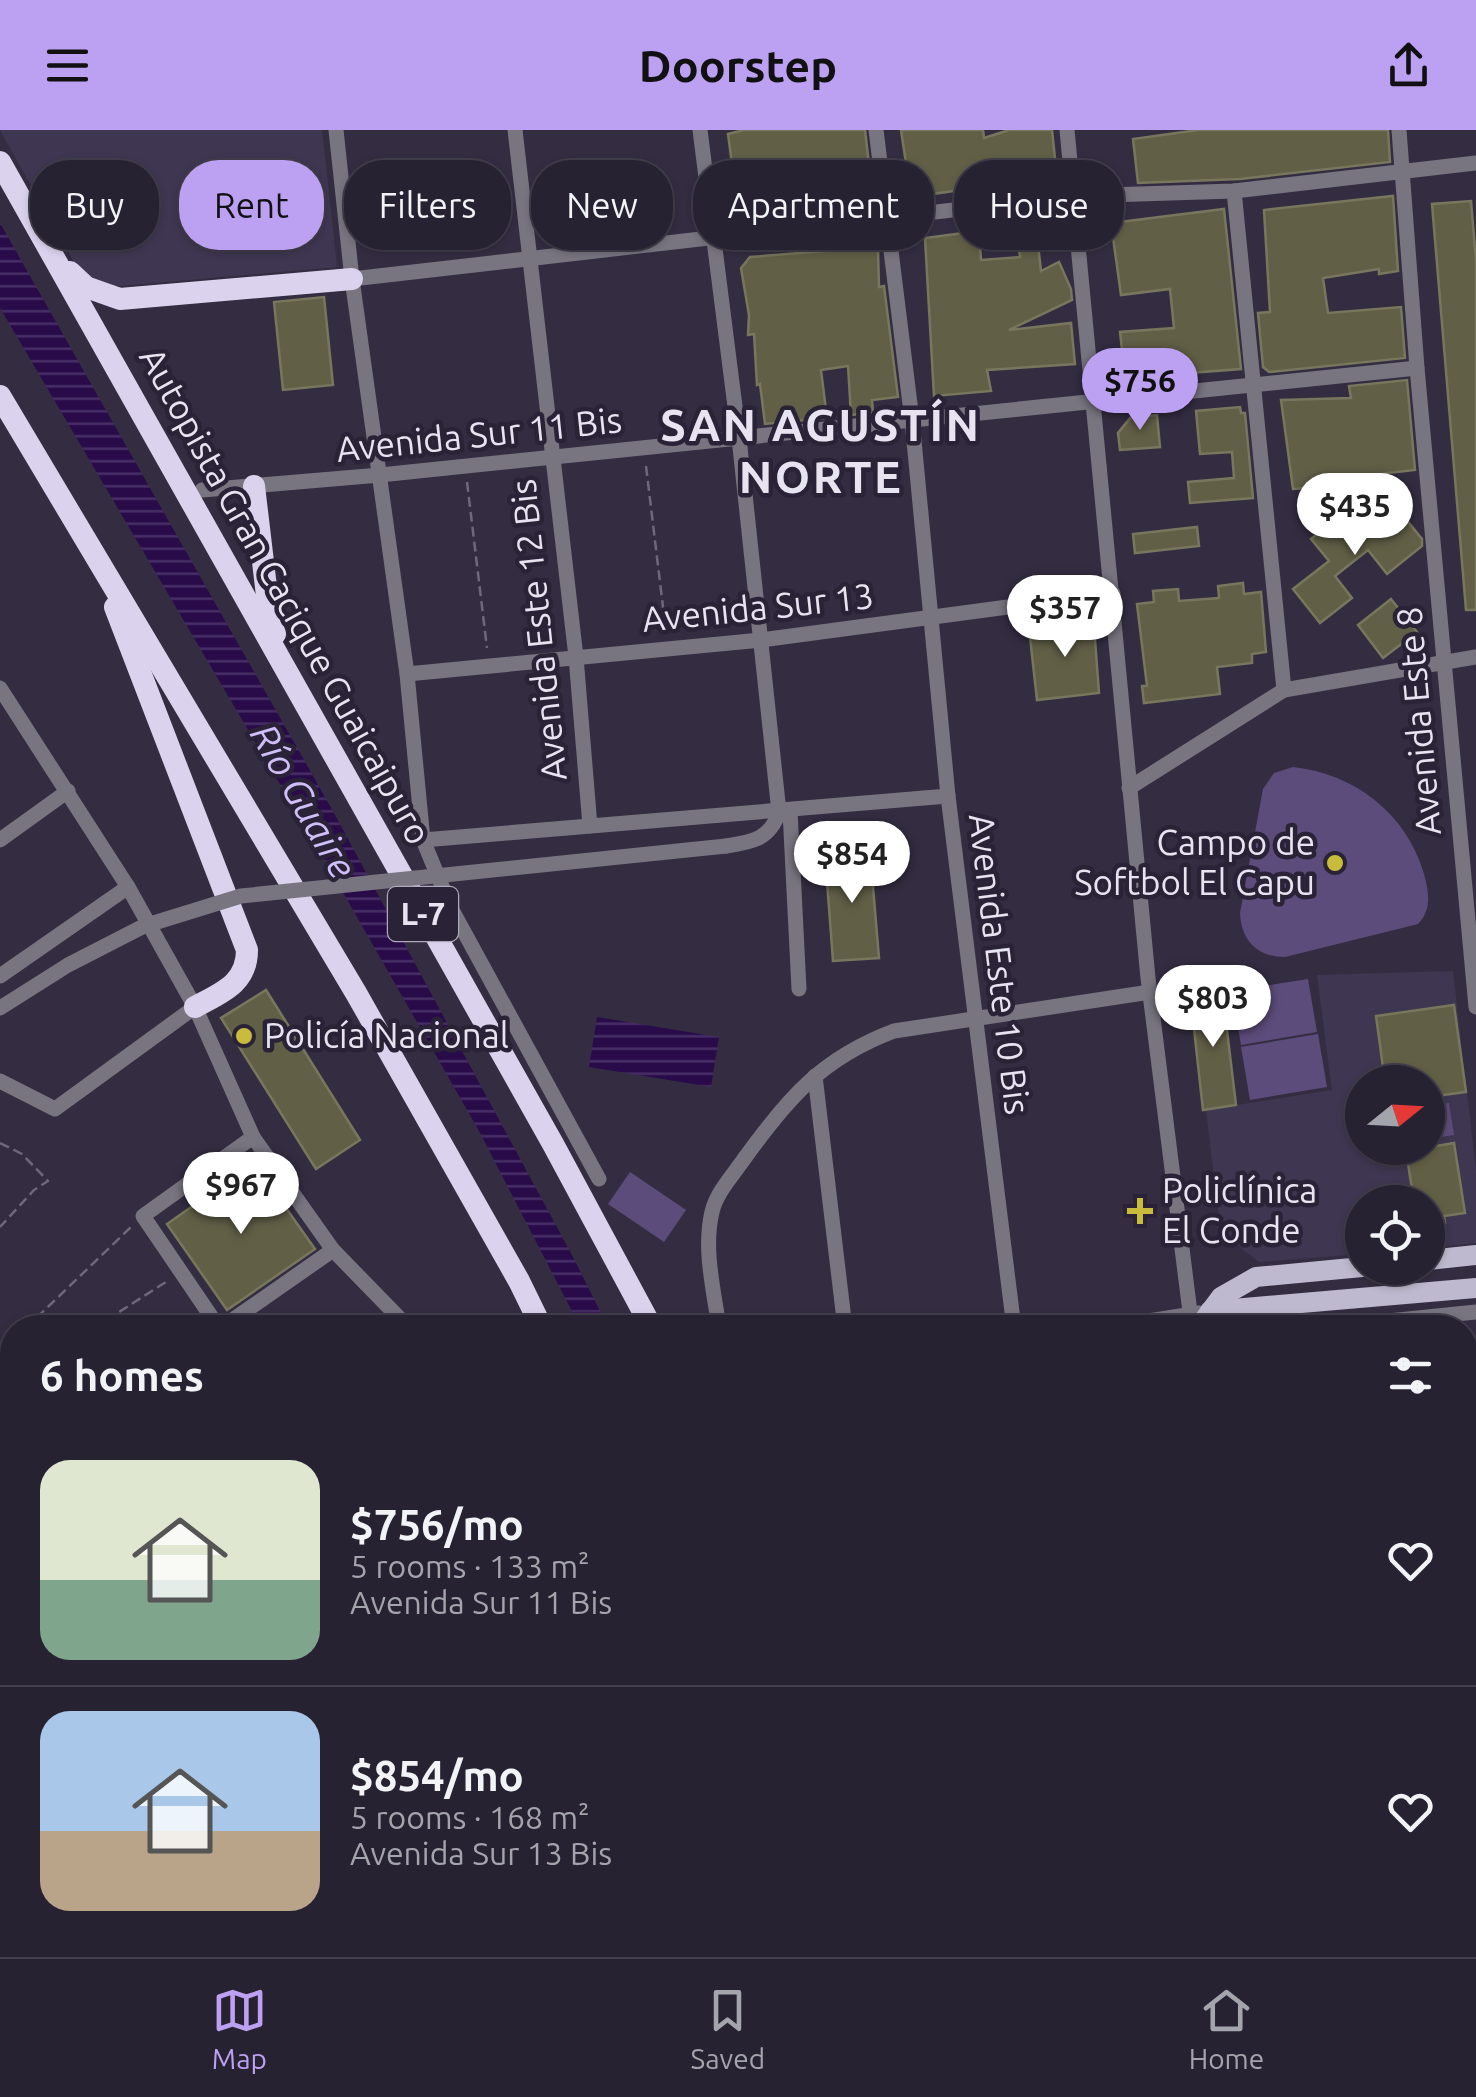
<!DOCTYPE html>
<html lang="en">
<head>
<meta charset="utf-8">
<style>
  :root { --surface:#272232; --page:#332f3e; --text:#f1f3f6; --muted:#a4a4ac; --line:#433f4d; --accent:#bca0f2 }
  body { margin:0; font-family:Ubuntu,sans-serif; background:var(--page); color:var(--text); height:100vh; display:flex; flex-direction:column; font-size:38px; white-space:nowrap }
  * { box-sizing:border-box; margin:0 }
  p { font-size:32px; color:var(--muted) }
  .icon { flex:none; width:55px; height:55px; fill:none; stroke:currentColor; stroke-width:2; stroke-linecap:round; stroke-linejoin:round }
  .map { position:relative; flex:1; overflow:hidden }
  .drawer { position:absolute; left:0px; top:1185px; width:1478px; height:642px; display:flex; flex-direction:column; background:var(--surface); border-radius:40px 40px 0 0; box-shadow:0 2px 8px #0004,0 0 0 2px var(--line) }
  .drawer>* { flex:none }
  .top-card { position:absolute; left:30px; top:30px; width:1418px; height:90px; display:flex; gap:20px }
  .needle { width:65px; rotate:72deg }
  .tools { position:absolute; left:1345px; top:935px; display:grid; gap:20px }
  .tools a { display:grid; place-items:center; width:100px; height:100px; border-radius:50%; background:var(--surface); box-shadow:0 2px 8px #0004,0 0 0 2px var(--line); font-size:50px }
  .price { position:absolute; translate:-50% -85px; padding:0 22px; border-radius:35px; background:#fff; color:#222; font-size:32px; line-height:65px; filter:drop-shadow(0 2px 5px #0008) }
  .price::after { content:''; position:absolute; left:50%; top:60px; width:30px; height:22px; margin-left:-15px; background:inherit; clip-path:polygon(0 0,100% 0,50% 100%) }
  .price.selected { background:var(--accent); color:#111 }
  ul { padding:0; list-style:none }
  li { display:flex; align-items:center; gap:30px; height:250px; padding:0 40px }
  li+li { border-top:2px solid var(--line) }
  li span { display:grid; place-items:center; flex:none; width:280px; height:200px; border-radius:30px; color:#555 }
  li>.icon { margin-inline-start:auto }
  span .icon { width:120px; height:120px; fill:#fffc; stroke-width:1 }
  li b { font-size:42px }
  h2 { display:flex; justify-content:space-between; align-items:center; height:120px; padding:0 40px; font-size:42px }
  .pill { padding:0 35px; border-radius:40px; background:var(--surface); box-shadow:0 2px 8px #0004,0 0 0 2px var(--line); font-size:35px; line-height:90px }
  .pill.selected { background:var(--accent); color:#111 }
  header { display:flex; justify-content:space-between; align-items:center; height:130px; padding:0 40px; background:var(--accent); color:#111; font-size:45px; font-weight:700 }
  .tab-bar { display:flex; justify-content:space-around; align-items:center; height:140px; border-top:2px solid var(--line); background:var(--surface); font-size:28px; color:var(--muted) }
  .tab-bar a { display:grid; justify-items:center; gap:5px }
  .tab-bar .selected { color:var(--accent) }
  .map>svg:first-child { display:block }
  .built { fill:#3f3751; fill-rule:evenodd }
  .pitch { fill:#5c4c7c }
  .water { fill:url(#water-rules) }
  .building { fill:#625f47; stroke:#78765c; stroke-width:2.5 }
  .lines { fill:none; stroke-linecap:round; stroke-linejoin:round }
  .minor-tunnel { stroke:#4f485c; stroke-width:15; stroke-dasharray:15 8; stroke-linecap:butt }
  .path { stroke:#6e687b; stroke-width:2.5; stroke-dasharray:10 5; stroke-linecap:butt }
  .minor { stroke:#787580; stroke-width:15 }
  .major { stroke:#bfb9cf; stroke-width:20 }
  .highway { stroke:#dbd3ee; stroke-width:22 }
  .minor-bridge { stroke:#787580; stroke-width:15 }
  .poi-dot { fill:#c9bb3b; stroke:#2a2337; stroke-width:4 }
  .labels { text-anchor:middle; stroke-width:9; stroke-linejoin:round; paint-order:stroke }
  .shield { fill:#2a2337; stroke:#aea9b9; stroke-width:2.5 }
  .shield-label { font-size:32px; font-weight:bold; fill:#e7e3f1 }
  .street-label { font-size:35px; fill:#e7e3f1; stroke:#2a2337 }
  .poi-label { font-size:35px; fill:#e7e3f1; stroke:#2a2337; text-anchor:start }
  .water-label { font-size:38px; font-style:italic; fill:#d0bef8; stroke:#2a2337 }
  .district-label { font-size:45px; font-weight:bold; letter-spacing:2.5px; fill:#e7e3f1; stroke:#2a2337 }
</style>
</head>
<body>
<header><svg class="icon" aria-label="menu" viewBox="0 0 24 24"><path d="M4 6h16M4 12h16M4 18h16"/></svg>Doorstep<svg class="icon" aria-label="share" viewBox="0 0 24 24"><path d="M12 15V3M7 8l5-5 5 5M5 13v7h14v-7"/></svg></header>
<div class="map">
<svg width="1476" height="1827" viewBox="0 0 1476 1827">
  <defs>
    <pattern id="water-rules" width="6" height="5" patternUnits="userSpaceOnUse" patternTransform="scale(2.5)"><rect width="6" height="5" fill="#290b4a"/><path d="M0 2.5h6" fill="none" stroke="#482e65"/></pattern>
  </defs>
  <rect width="100%" height="100%" fill="#342d42"/>
  <g class="built">
    <polygon points="0,0 322,0 337,137 109,157 83,148"/>
    <path d="M1453 841 1476 1041V1113L1428 1118V1072H1362V1124L1259 1132 1231 1110 1218 1080 1206 980 1332 960 1317 845ZM1362 952H1428V1018H1362Z"/>
  </g>
  <g class="pitch">
    <path d="M1293 637C1355 644 1406 683 1424 744 1429 763 1432 779 1418 794L1285 827C1257 827 1241 810 1240 783L1263 659 1274 643Z"/>
    <polygon points="1308,849 1317,902 1241,915 1232,861"/>
    <polygon points="1318,904 1327,957 1250,970 1241,917"/>
    <polygon points="1449,973 1454,1005 1428,1009 1428,976"/>
    <polygon points="630,1042 686,1080 664,1112 608,1074"/>
  </g>
  <g class="water">
    <polygon points="0,93 334,683 573,1127 608,1197 580,1197 479,1001 321,724 0,178"/>
    <polygon points="597,887 719,907 711,957 589,937"/>
  </g>
  <g class="building">
    <polygon points="744,0 865,0 874,78 735,94 735,57 728,4"/>
    <polygon points="901,0 983,0 984,8 1009,0 1052,0 1058,57 962,68 961,60 911,67"/>
    <polygon points="1198,0 1388,0 1390,32 1240,49 1138,53 1133,9"/>
    <polygon points="1393,66 1398,141 1379,144 1379,139 1323,148 1328,183 1401,177 1405,228 1269,242 1263,237 1258,183 1270,182 1264,80"/>
    <polygon points="1471,71 1476,130 1476,480 1466,480 1432,74"/>
    <polygon points="1224,79 1241,239 1176,244 1177,251 1126,255 1120,202 1174,198 1170,159 1121,165 1111,93"/>
    <polygon points="979,101 981,130 1020,127 1017,105 1037,105 1041,141 1059,132 1071,159 1072,170 1009,200 1071,193 1075,234 987,240 991,261 934,266 925,108"/>
    <polygon points="863,118 878,119 879,157 884,156 898,267 872,270 873,283 851,285 848,236 821,240 827,288 765,294 760,254 757,255 754,204 748,205 749,185 741,138 750,127"/>
    <polygon points="324,167 333,255 283,260 274,172"/>
    <polygon points="1407,250 1415,340 1353,347 1354,355 1293,359 1281,270 1351,268 1349,256"/>
    <polygon points="1240,277 1241,283 1245,283 1253,368 1190,373 1188,352 1234,348 1232,322 1200,324 1196,281"/>
    <polygon points="1157,285 1160,317 1120,320 1118,303 1131,287"/>
    <polygon points="1396,377 1422,409 1422,416 1387,444 1368,420 1335,446 1352,468 1320,493 1293,459 1329,431 1311,409 1343,383 1361,405"/>
    <polygon points="1197,397 1199,416 1135,423 1133,404"/>
    <polygon points="1243,453 1244,464 1261,462 1266,522 1252,524 1252,533 1217,537 1220,564 1144,573 1142,556 1147,556 1137,474 1154,472 1153,461 1178,459 1179,471 1219,468 1218,456"/>
    <polygon points="1391,469 1417,502 1383,528 1358,495"/>
    <polygon points="1081,490 1087,490 1094,496 1099,563 1037,570 1029,498"/>
    <polygon points="870,721 879,828 833,831 825,725"/>
    <polygon points="1222,859 1236,975 1203,980 1190,863"/>
    <polygon points="266,860 360,1010 316,1039 221,888"/>
    <polygon points="1454,875 1466,962 1428,967 1428,952 1385,952 1376,886"/>
    <polygon points="1454,1013 1465,1083 1444,1086 1445,1093 1428,1096 1428,1072 1414,1072 1406,1021"/>
    <polygon points="254,1033 315,1119 227,1180 167,1094"/>
  </g>
  <g class="lines">
    <g class="minor-tunnel">
      <polyline points="1465,1710 1476,1709"/>
      <polyline points="1465,1743 1476,1742"/>
      <polyline points="1210,1815 1219,1827"/>
      <polyline points="1329,1815 1331,1827"/>
      <polyline points="1232,1827 1242,1815"/>
    </g>
    <g class="path">
      <polyline points="646,336 666,502"/>
      <polyline points="467,352 487,518"/>
      <polyline points="0,1013 22,1024 48,1051 34,1060 0,1097"/>
      <polyline points="26,1198 131,1097"/>
      <polyline points="94,1198 169,1150"/>
      <polyline points="0,1223 12,1211"/>
      <polyline points="0,1228 12,1249"/>
      <polyline points="0,1293 12,1284"/>
      <polyline points="0,1349 12,1343"/>
      <polyline points="0,1450 12,1444"/>
      <polyline points="0,1531 12,1524"/>
      <polyline points="0,1569 12,1596"/>
      <polyline points="0,1665 12,1656"/>
      <polyline points="0,1775 12,1782"/>
      <polyline points="1006,1822 1061,1815"/>
      <polyline points="3,1827 12,1808"/>
      <polyline points="43,1827 58,1815"/>
      <polyline points="152,1827 178,1815"/>
    </g>
    <g class="minor">
      <polyline points="336,0 352,149 407,544 423,710 451,778 599,1049"/>
      <polyline points="515,0 576,527 590,696"/>
      <path d="M700 0 739 308 779 682C770 709 753 712 726 716"/>
      <polyline points="876,0 912,290 948,666 1014,1198"/>
      <polyline points="1067,0 1148,848 1192,1198"/>
      <polyline points="1399,0 1417,238 1476,877"/>
      <polyline points="1234,61 1284,560"/>
      <polyline points="352,149 1075,66 1234,61 1476,33"/>
      <polyline points="202,360 380,345 1417,238"/>
      <polyline points="407,544 761,510 1113,463"/>
      <polyline points="0,558 128,757 195,877 253,1007 333,1120 409,1198"/>
      <polyline points="1129,658 1284,560 1476,527"/>
      <polyline points="790,681 799,859"/>
      <polyline points="0,710 68,661"/>
      <polyline points="423,710 948,666"/>
      <polyline points="0,846 128,757"/>
      <polyline points="815,946 845,1198"/>
      <polyline points="0,951 55,979 195,877"/>
      <polyline points="219,1198 143,1086 253,1007"/>
      <polyline points="221,1198 333,1120"/>
      <path d="M719 1198C714 1160 703 1120 712 1082 716 1063 733 1045 744 1029 788 968 822 928 894 901L1150 862"/>
      <polyline points="1104,1198 1199,1183"/>
      <polyline points="1320,1198 1476,1182"/>
      <polyline points="787,1815 792,1827"/>
    </g>
    <g class="major">
      <polyline points="1428,1130 1476,1125"/>
      <polyline points="1210,1181 1476,1158"/>
      <polyline points="1198,1198 1221,1167 1256,1147 1362,1137"/>
      <polyline points="1280,1815 1282,1827"/>
    </g>
    <g class="highway">
      <polyline points="0,32 553,1014 652,1198"/>
      <polyline points="70,142 86,157 120,169 352,149"/>
      <polyline points="0,266 356,863 519,1151 542,1198"/>
      <polyline points="254,356 270,491 275,504"/>
      <path d="M115 477 247 820C247 854 221 863 195 877"/>
      <polyline points="820,1815 826,1827"/>
      <polyline points="854,1815 860,1827"/>
      <polyline points="981,1815 987,1827"/>
      <polyline points="1089,1815 1091,1827"/>
    </g>
    <polyline class="minor-bridge" points="0,878 68,835 144,796 241,766 726,716"/>
  </g>
  <g class="poi-dot">
    <circle cx="1335" cy="733" r="10"/>
    <circle cx="244" cy="906" r="10"/>
    <path d="M1135 1066h10v10h10v10h-10v10h-10v-10h-10v-10h10z"/>
  </g>
  <g class="labels">
    <rect class="shield" x="388" y="757" width="70" height="54" rx="8"/>
    <g class="shield-label">
      <text x="423" y="795">L-7</text>
    </g>
    <g class="street-label">
      <text transform="translate(479 305) rotate(-6)" y="12">Avenida Sur 11 Bis</text>
      <text transform="translate(285 466) rotate(61)" y="12">Autopista Gran Cacique Guaicaipuro</text>
      <text transform="translate(758 478) rotate(-6)" y="12">Avenida Sur 13</text>
      <text transform="translate(539 500) rotate(-96)" y="12">Avenida Este 12 Bis</text>
      <text transform="translate(1419 591) rotate(-95)" y="12">Avenida Este 8</text>
      <text transform="translate(999 834) rotate(83)" y="12">Avenida Este 10 Bis</text>
    </g>
    <g class="poi-label">
      <text x="1315" y="725" text-anchor="end">Campo de<tspan x="1315" dy="40">Softbol El Capu</tspan></text>
      <text x="264" y="918">Policía Nacional</text>
      <text x="1162" y="1073">Policlínica<tspan x="1162" dy="40">El Conde</tspan></text>
    </g>
    <g class="water-label">
      <text transform="translate(303 671) rotate(60)" y="13">Río Guaire</text>
    </g>
    <g class="district-label">
      <text x="821" y="311">SAN AGUSTÍN<tspan x="821" dy="52">NORTE</tspan></text>
    </g>
  </g>
</svg>
<div class="tools">
<a><svg class="needle" viewBox="-14 -14 28 28"><path d="M0-13l5 13h-10z" fill="#e53935"/><path d="M0 13l5-13h-10z" fill="#a4a4ac"/></svg></a>
<a><svg class="icon" aria-label="locate" viewBox="0 0 24 24"><circle cx="12" cy="12" r="6"/><path d="M12 2v4M12 18v4M2 12h4M18 12h4"/></svg></a>
</div>
<b class="price selected" style="left:1140px;top:303px">$756</b>
<b class="price" style="left:1355px;top:428px">$435</b>
<b class="price" style="left:1065px;top:530px">$357</b>
<b class="price" style="left:852px;top:776px">$854</b>
<b class="price" style="left:1213px;top:920px">$803</b>
<b class="price" style="left:241px;top:1107px">$967</b>
<div class="top-card">
<a class="pill">Buy</a>
<a class="pill selected">Rent</a>
<a class="pill">Filters</a>
<a class="pill">New</a>
<a class="pill">Apartment</a>
<a class="pill">House</a>
</div>
<section class="drawer">
<h2>6 homes<svg class="icon" aria-label="filters" viewBox="0 0 24 24"><path d="M4 7h16M4 17h16"/><circle cx="9" cy="7" r="2"/><circle cx="15" cy="17" r="2"/></svg></h2>
<ul>
<li><span style="background:linear-gradient(#dfe7d0 60%,#7fa58c 0)"><svg class="icon" aria-label="home" viewBox="0 0 24 24"><path d="M3 11l9-7 9 7M6 9v11h12V9"/></svg></span><div><b>$756/mo</b><p>5 rooms · 133 m²</p><p>Avenida Sur 11 Bis</p></div><svg class="icon" aria-label="heart" viewBox="0 0 24 24"><path d="M12 20l-8-8c-3-5 5-10 8-4 3-6 11-1 8 4z"/></svg></li>
<li><span style="background:linear-gradient(#a9c7e8 60%,#b9a48a 0)"><svg class="icon" aria-label="home" viewBox="0 0 24 24"><path d="M3 11l9-7 9 7M6 9v11h12V9"/></svg></span><div><b>$854/mo</b><p>5 rooms · 168 m²</p><p>Avenida Sur 13 Bis</p></div><svg class="icon" aria-label="heart" viewBox="0 0 24 24"><path d="M12 20l-8-8c-3-5 5-10 8-4 3-6 11-1 8 4z"/></svg></li>
</ul>
</section>
</div>
<nav class="tab-bar">
<a class="selected"><svg class="icon" aria-label="map" viewBox="0 0 24 24"><path d="M3 6l6-2 6 2 6-2v14l-6 2-6-2-6 2zM9 4v14M15 6v14"/></svg>Map</a>
<a><svg class="icon" aria-label="saved" viewBox="0 0 24 24"><path d="M7 4h10v16l-5-4-5 4z"/></svg>Saved</a>
<a><svg class="icon" aria-label="home" viewBox="0 0 24 24"><path d="M3 11l9-7 9 7M6 9v11h12V9"/></svg>Home</a>
</nav>
</body>
</html>
